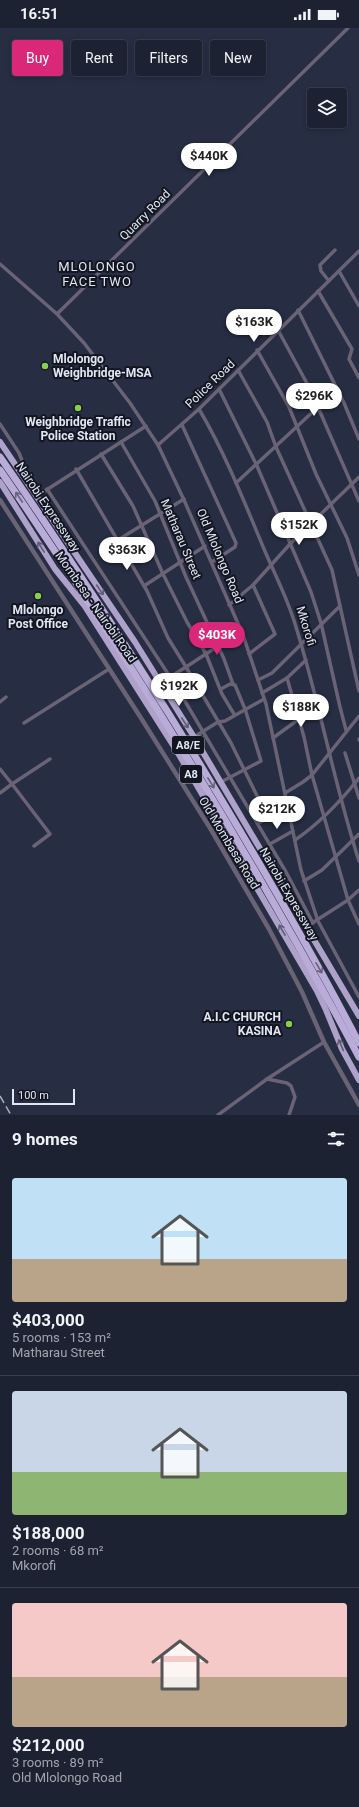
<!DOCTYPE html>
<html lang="en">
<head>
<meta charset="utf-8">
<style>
  :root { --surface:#1d2232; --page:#2a2f3e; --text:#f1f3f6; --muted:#a0a4ac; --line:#3b3f4d; --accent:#db2777 }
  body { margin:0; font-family:Roboto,sans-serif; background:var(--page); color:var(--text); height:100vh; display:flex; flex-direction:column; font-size:15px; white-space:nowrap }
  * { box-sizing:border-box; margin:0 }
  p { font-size:13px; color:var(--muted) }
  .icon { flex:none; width:22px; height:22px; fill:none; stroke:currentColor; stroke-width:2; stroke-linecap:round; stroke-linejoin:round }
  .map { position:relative; height:1087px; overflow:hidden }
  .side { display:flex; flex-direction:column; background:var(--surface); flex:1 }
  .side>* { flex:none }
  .banner { position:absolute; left:12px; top:12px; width:335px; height:36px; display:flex; gap:8px }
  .controls { position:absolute; left:307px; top:60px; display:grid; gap:8px }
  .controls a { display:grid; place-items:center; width:40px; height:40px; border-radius:4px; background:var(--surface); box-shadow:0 2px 6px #0003,0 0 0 1px var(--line); font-size:20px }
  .scale { position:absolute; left:12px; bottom:10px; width:63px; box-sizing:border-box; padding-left:4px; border:2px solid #e1e6f4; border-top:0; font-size:11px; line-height:14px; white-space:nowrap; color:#e1e6f4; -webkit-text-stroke:3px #131620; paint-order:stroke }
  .price { position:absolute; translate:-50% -34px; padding:0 9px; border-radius:14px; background:#fff; color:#222; font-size:13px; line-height:26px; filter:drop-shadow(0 1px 2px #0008) }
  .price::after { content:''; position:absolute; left:50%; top:24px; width:12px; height:9px; margin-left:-6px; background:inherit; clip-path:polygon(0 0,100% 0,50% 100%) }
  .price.current { background:var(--accent); color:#fff }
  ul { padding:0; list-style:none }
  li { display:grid; align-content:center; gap:8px; height:212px; padding:0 12px }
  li+li { border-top:1px solid var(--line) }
  li span { display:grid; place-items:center; height:124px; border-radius:4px; color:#555 }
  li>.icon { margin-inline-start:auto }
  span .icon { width:72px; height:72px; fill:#fffc; stroke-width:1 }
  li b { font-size:17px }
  h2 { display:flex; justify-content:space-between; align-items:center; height:48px; padding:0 12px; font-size:17px }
  .pill { padding:0 14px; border-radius:4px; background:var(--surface); box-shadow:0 2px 6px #0003,0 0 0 1px var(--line); font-size:14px; line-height:36px }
  .pill.current { background:var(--accent); color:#fff }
  .status { display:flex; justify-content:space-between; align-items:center; height:28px; padding:0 20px; background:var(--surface); direction:ltr }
  .status svg { height:11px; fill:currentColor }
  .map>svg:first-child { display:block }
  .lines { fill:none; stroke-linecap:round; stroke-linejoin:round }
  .minor { stroke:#696375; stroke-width:3.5 }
  .tertiary { stroke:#696375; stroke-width:4.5 }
  .trunk { stroke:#aea2ca; stroke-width:6 }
  .motorway { stroke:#baacd8; stroke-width:7 }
  .rail { stroke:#aaafbf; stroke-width:1.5; stroke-dasharray:8 4; stroke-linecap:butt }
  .oneway { stroke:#66617c }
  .oneway2 { stroke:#605c75 }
  .poi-dot { fill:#86cf4b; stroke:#131620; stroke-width:1.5 }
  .labels { text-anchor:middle; stroke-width:4; stroke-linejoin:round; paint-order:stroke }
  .shield { fill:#131620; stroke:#a3a8b4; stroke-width:1 }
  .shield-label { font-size:11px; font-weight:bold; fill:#e1e6f4 }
  .street-label { font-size:12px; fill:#e1e6f4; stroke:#131620 }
  .poi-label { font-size:12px; font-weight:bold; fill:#e1e6f4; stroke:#131620 }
  .neighbourhood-label { font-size:13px; letter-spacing:1px; fill:#e1e6f4; stroke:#131620 }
</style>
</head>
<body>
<div class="status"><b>16:51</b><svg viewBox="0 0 49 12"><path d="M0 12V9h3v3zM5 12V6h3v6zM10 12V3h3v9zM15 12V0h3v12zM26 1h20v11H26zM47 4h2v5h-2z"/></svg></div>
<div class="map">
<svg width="359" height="1087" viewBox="0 0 359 1087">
  <rect width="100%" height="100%" fill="#272d43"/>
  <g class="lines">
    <g class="minor">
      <polyline points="0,236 57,286 84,315 130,375 158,417 184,472 243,607 266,676 301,842 318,893 359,969"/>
      <polyline points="339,243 359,278"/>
      <polyline points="329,253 321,243 320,237 335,222"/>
      <polyline points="318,263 352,321 349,331 359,350"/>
      <polyline points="298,282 344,375 359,411"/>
      <polyline points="57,286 348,0"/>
      <polyline points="278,302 310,361 359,473"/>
      <polyline points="257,322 289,379 316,446 347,510 359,547"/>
      <polyline points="238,342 267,394 276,419 332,542 359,663"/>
      <polyline points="219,361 257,438 311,564 321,595 340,679 346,702"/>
      <path d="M199 381C225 425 244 473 264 521 275 547 288 571 296 599 320 676 334 756 359 833"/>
      <polyline points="0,396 19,425 32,457"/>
      <polyline points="182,397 236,515 235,519 212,534"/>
      <polyline points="121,414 155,473 186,549 224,631 233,656"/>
      <polyline points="158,417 199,381 359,223"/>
      <polyline points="101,426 133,478 163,546 187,594 206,626 222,666 234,686"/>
      <polyline points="76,441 147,563 168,610 186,639 218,618 243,607"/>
      <polyline points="236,455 318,379"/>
      <polyline points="47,461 176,658 286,844 313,895"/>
      <polyline points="37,468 146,398"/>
      <polyline points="118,512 184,471"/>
      <polyline points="144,558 205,518"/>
      <polyline points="229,577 253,557 290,516 359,449"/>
      <polyline points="249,626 275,606 253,557"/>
      <polyline points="170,649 186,639 231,715 268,790"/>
      <polyline points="287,650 304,709 312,747 348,872 359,896"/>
      <polyline points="258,652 272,645 340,578"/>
      <polyline points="221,661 230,656 235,657 245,681 261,733 221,754"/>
      <polyline points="165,664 176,658"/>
      <polyline points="262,665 287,650 306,632"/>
      <polyline points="0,674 6,669"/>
      <polyline points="24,695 109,641"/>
      <polyline points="194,709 218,694 225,693 264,671"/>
      <polyline points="273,710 299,691 316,674"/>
      <polyline points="359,711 359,712"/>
      <polyline points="345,725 359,770"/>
      <polyline points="0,741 12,756 0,765"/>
      <polyline points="285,765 303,754 312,747 359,688"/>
      <polyline points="258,795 288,782"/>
      <path d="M295 812C320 795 340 774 359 750"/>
      <polyline points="270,816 293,803"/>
      <polyline points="34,818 50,806 12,756 50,731"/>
      <polyline points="304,853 322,842 359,806"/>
      <polyline points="306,899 348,872 359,862"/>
      <polyline points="267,1051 287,1055 291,1058 295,1069 289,1087"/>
      <polyline points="218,1087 267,1051 324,1014"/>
    </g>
    <polyline class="tertiary" points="0,472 141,690 210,800 269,901 302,964 324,1014 359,1077"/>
    <g class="trunk">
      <polyline points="0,414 135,614 194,709 359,988"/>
      <polyline points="0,454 55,541 84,577 178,725 317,963 326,982 342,1021 359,1052"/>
    </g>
    <g class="motorway">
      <path d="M0 429C59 513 114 599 169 686 236 794 301 903 359 1015"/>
      <path d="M0 442C130 631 251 826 359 1029"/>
    </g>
    <polyline class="rail" points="0,1068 11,1087"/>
  </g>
  <defs><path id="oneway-shaft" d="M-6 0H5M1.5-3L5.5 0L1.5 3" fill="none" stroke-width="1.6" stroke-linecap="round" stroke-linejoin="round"/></defs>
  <g class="oneway">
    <use href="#oneway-shaft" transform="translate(19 469) rotate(-124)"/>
    <use href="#oneway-shaft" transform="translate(211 755) rotate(58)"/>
    <use href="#oneway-shaft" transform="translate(319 940) rotate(60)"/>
  </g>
  <g class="oneway2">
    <use href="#oneway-shaft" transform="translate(41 519) rotate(-122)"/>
    <use href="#oneway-shaft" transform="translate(100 562) rotate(56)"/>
    <use href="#oneway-shaft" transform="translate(185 695) rotate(57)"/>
    <use href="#oneway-shaft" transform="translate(282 902) rotate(-120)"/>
    <use href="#oneway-shaft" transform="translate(341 1017) rotate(-113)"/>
  </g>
  <g class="poi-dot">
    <circle cx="45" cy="338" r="4"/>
    <circle cx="78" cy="380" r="4"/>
    <circle cx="38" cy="568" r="4"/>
    <circle cx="289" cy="996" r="4"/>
  </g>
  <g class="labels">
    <g class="shield">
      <rect x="172" y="708" width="32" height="18" rx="3"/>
      <rect x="180" y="737" width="22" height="18" rx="3"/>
    </g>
    <g class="shield-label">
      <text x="188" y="721">A8/E</text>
      <text x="191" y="750">A8</text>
    </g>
    <g class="street-label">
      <text transform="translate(145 187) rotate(-45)" y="4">Quarry Road</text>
      <text transform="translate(210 356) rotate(-44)" y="4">Police Road</text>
      <text transform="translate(48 479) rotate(56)" y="4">Nairobi Expressway</text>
      <text transform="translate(181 511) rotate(67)" y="4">Matharau Street</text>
      <text transform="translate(220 528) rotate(67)" y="4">Old Mlolongo Road</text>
      <text transform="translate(96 579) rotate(55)" y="4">Mombasa - Nairobi Road</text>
      <text transform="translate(306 598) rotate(73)" y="4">Mkorofi</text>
      <text transform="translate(229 815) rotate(59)" y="4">Old Mombasa Road</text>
      <text transform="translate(289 866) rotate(60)" y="4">Nairobi Expressway</text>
    </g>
    <g class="poi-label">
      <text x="53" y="335" text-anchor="start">Mlolongo<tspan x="53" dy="14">Weighbridge-MSA</tspan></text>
      <text x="78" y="398">Weighbridge Traffic<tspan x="78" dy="14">Police Station</tspan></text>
      <text x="38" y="586">Mlolongo<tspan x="38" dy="14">Post Office</tspan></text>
      <text x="281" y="993" text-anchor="end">A.I.C CHURCH<tspan x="281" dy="14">KASINA</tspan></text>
    </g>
    <g class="neighbourhood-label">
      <text x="97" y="243">MLOLONGO<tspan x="97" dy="15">FACE TWO</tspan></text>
    </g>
  </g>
</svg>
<div class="controls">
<a><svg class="icon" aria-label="layers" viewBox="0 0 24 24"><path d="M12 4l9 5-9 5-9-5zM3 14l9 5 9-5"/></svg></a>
</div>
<div class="scale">100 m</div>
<b class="price" style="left:209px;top:149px">$440K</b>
<b class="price" style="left:254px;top:315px">$163K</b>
<b class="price" style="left:314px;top:389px">$296K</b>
<b class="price" style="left:299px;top:518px">$152K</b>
<b class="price" style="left:127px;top:543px">$363K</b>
<b class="price current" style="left:217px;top:628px">$403K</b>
<b class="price" style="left:179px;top:679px">$192K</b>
<b class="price" style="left:301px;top:700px">$188K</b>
<b class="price" style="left:277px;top:802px">$212K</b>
<div class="banner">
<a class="pill current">Buy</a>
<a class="pill">Rent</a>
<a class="pill">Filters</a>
<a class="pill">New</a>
</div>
</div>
<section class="side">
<h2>9 homes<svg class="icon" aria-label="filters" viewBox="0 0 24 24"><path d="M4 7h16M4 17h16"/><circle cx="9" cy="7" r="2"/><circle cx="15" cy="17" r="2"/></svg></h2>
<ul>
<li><span style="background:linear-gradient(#bfe0f5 65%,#b9a48a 0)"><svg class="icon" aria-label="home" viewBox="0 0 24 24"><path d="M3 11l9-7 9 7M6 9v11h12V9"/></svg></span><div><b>$403,000</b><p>5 rooms · 153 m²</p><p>Matharau Street</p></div></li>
<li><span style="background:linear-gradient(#c9d6e8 65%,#8fb573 0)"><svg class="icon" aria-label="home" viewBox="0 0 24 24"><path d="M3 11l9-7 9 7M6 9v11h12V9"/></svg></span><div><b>$188,000</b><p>2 rooms · 68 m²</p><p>Mkorofi</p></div></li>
<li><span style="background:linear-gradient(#f6c9c9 60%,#b9a48a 0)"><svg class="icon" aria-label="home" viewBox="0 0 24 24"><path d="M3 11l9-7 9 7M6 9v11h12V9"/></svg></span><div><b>$212,000</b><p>3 rooms · 89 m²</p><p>Old Mlolongo Road</p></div></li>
</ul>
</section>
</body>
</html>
